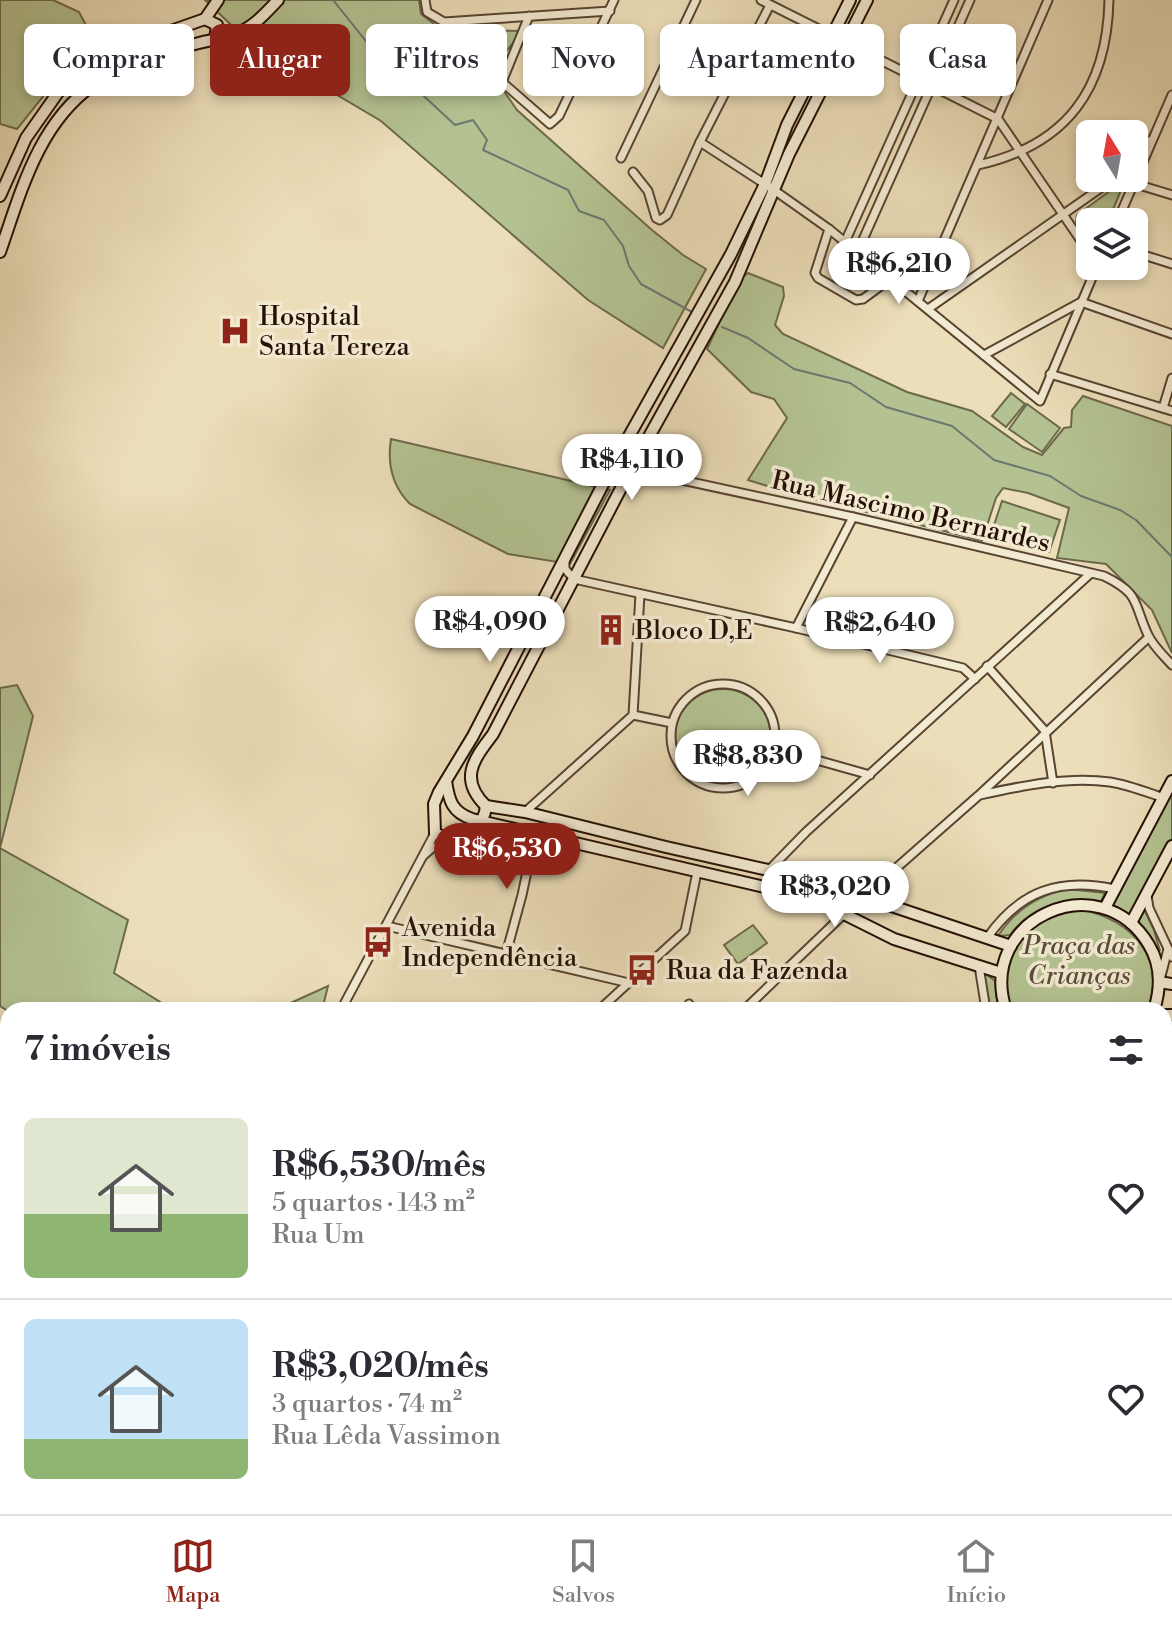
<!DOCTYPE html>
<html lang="pt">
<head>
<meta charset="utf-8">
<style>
  :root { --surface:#fff; --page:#f7f7f7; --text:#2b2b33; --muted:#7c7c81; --line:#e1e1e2; --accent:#8f2418 }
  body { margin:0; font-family:"Libre Bodoni",serif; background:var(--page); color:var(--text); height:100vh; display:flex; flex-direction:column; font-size:30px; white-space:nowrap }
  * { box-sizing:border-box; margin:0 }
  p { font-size:26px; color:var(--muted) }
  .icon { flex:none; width:44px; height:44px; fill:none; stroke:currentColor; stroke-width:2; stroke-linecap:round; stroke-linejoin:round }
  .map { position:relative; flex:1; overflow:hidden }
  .drawer { position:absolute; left:0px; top:1002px; width:1172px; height:512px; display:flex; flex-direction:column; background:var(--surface); border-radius:24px 24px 0 0; box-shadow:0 4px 12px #0003 }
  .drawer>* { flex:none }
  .hud { position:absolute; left:24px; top:24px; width:1124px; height:72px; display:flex; gap:16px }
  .needle { width:52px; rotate:349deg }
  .fabs { position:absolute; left:1076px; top:120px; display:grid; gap:16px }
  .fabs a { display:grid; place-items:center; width:72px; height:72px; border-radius:12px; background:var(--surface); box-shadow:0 4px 12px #0003; font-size:40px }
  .price { position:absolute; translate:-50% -68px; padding:0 18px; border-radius:28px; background:#fff; color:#222; font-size:26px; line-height:52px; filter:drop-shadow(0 2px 4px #0008) }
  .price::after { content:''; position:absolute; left:50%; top:48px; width:24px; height:18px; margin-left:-12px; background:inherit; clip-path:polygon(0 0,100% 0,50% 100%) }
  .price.current { background:var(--accent); color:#fff }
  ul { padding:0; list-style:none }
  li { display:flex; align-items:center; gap:24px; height:200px; padding:0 24px }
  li+li { border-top:2px solid var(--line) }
  li span { display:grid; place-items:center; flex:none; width:224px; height:160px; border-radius:12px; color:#555 }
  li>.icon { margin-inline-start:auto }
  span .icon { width:96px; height:96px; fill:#fffc; stroke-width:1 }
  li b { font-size:34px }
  h2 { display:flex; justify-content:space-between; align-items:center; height:96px; padding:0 24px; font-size:34px }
  .chip { padding:0 28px; border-radius:12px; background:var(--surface); box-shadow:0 4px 12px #0003; font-size:28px; line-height:72px }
  .chip.current { background:var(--accent); color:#fff }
  .menu { display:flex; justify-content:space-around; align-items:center; height:112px; border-top:2px solid var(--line); background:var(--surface); font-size:22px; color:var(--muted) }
  .menu a { display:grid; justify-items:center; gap:4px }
  .menu .current { color:var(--accent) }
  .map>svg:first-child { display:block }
  .green { fill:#b4c291; stroke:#6c694b; stroke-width:2 }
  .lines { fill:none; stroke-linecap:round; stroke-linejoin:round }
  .stream { stroke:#6c7770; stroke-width:2 }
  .street-casing { stroke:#574432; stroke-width:11 }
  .secondary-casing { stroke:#251005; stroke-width:14 }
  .highway-casing { stroke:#251005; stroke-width:16 }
  .street { stroke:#f3ead2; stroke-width:7 }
  .secondary { stroke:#f3ead2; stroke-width:10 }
  .highway { stroke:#e6bf7c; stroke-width:12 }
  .highway-bridge-casing { stroke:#251005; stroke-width:16; stroke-linecap:butt }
  .highway-bridge { stroke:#e6bf7c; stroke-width:12 }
  .labels { text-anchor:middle; stroke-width:7; stroke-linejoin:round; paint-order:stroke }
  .poi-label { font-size:26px; fill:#251005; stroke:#f3ead2; text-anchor:start }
  .street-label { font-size:26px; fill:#251005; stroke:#f3ead2 }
  .park-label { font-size:26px; font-style:italic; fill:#574e36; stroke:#f3ead2 }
</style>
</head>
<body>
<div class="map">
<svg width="1172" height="1514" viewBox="0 0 1172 1514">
  <rect width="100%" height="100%" fill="#ecdeb9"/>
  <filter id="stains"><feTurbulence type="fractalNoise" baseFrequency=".0025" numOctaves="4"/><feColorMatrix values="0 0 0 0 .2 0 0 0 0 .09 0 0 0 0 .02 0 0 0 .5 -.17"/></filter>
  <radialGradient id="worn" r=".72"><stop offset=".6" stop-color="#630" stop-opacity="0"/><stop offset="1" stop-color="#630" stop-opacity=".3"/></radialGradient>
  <g class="green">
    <polygon points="0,0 53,0 79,12 96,44 57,79 17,129 0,124"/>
    <polygon points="205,0 419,0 421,14 442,30 523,31 490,71 517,110 652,230 683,255 706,269 663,348 588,300 381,121 251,44"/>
    <polygon points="1119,187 1121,190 1108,222 1090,222 1090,241 1076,222 1077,215 1114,188"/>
    <path d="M748 273 783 287 784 296 775 325 783 334 907 392 972 411 1023 447 1042 455 1064 428 1071 427 1072 410 1083 396 1172 426V653L1152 610 1106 564 1057 558 1069 508 1028 493 1003 488 996 498 982 541C904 519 825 505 748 480L787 418 774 399 751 392 707 349 739 280Z"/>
    <polygon points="1011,393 1025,404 1006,427 992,416"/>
    <polygon points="1027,404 1060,428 1042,452 1009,429"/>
    <path d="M391 439 610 490 570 564 508 554 410 504C392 486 387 464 391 439Z"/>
    <polygon points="1002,501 1060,520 1049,552 991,534"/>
    <polygon points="17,685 33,716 0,848 128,920 114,973 173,1010 8,1011 0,1006 0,688"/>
    <circle cx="723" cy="737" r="48"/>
    <polygon points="1172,780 1172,844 1132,917 1108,902"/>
    <path d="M1068 889 1105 893 1101 901C1064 898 1033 904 1010 935L998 936C1015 910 1037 895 1068 889Z"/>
    <polygon points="1144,909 1154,930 1160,951 1139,924 1139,916"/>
    <path d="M1082 910C1131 919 1168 959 1147 1010H1011C991 956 1030 915 1082 910Z"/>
    <polygon points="753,925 767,943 738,964 724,945"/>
    <polygon points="986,974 995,981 998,1010 989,1010 984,979"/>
    <polygon points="328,986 322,1010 275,1010"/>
    <polygon points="1172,1175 1172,1234 1169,1232 1164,1219 1164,1179"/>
    <polygon points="633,1506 694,1506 725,1514 652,1514 632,1510"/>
    <polygon points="717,1506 785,1506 819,1514 748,1514"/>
  </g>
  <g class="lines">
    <g class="stream">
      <polyline points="333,0 369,45 455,125 473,120 487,140 483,150 568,190 579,211 604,220 623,246 629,266 641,284 692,312"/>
      <polyline points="722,327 748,338 794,369 850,383 886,407 952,426 994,460 1050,476 1081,496 1120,510 1136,520 1172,557"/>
    </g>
    <defs>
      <g id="street">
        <polyline points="425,0 427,12 444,22 610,11"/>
        <polyline points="761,0 998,119 1090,254"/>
        <polyline points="529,16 502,82 550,124 559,116 614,0"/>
        <polyline points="700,142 774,190 829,229 1040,401 1097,266"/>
        <polyline points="621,158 696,0"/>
        <polyline points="1134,158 1149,141"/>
        <path d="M978 165C1067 145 1107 89 1109 0"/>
        <polyline points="633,172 648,191 656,218 660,220 667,215 700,142 770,5"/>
        <polyline points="1116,178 1172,195"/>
        <polyline points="1117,222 1172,95"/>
        <polyline points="829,229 815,273 818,278 856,300 863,299 890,279"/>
        <polyline points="845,242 954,0"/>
        <polyline points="1134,252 1172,264"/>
        <polyline points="857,253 970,0"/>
        <polyline points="918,301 1048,0"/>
        <polyline points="928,309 1115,178"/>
        <polyline points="984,355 1081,302 1172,334"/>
        <polyline points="1050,374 1172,411"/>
        <polyline points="1163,408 1172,378"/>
        <path d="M614 463 631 469 853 517 1104 576C1141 594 1133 603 1148 635 1153 646 1164 656 1172 665"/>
        <polyline points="565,560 565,569 574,579 796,628 963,668 975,679"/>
        <polyline points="796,628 853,517"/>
        <polyline points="987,666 1045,731 1053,783"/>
        <circle cx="723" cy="736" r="52"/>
        <polyline points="633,715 672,723"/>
        <polyline points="774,748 870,775"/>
        <path d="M980 795C1021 786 1068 776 1110 782 1129 785 1146 792 1164 798"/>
        <polyline points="525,812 633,715 640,594"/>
        <polyline points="424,855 432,848 452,841"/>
        <polyline points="769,870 806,832 1090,574"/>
        <polyline points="1147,895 1149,908 1172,957"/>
        <polyline points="387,926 629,983"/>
        <path d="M987 938C1020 891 1059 877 1115 889"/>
        <polyline points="506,954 522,895 535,834"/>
        <polyline points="979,966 986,1010"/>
        <polyline points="1161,976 1168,949"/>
        <polyline points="689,1004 693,1010"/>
        <polyline points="341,1010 435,833"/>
        <polyline points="599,1010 685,931 697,872"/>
        <polyline points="744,1010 844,914 978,796 1149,637"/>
        <polyline points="1164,1036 1172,1024"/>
        <polyline points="1164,1168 1172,1164"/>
        <polyline points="1164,1246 1172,1245"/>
        <polyline points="1164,1325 1172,1326"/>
        <polyline points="1164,1398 1172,1399"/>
        <polyline points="1164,1485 1172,1485"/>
        <polyline points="811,1506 852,1514"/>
        <polyline points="245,1514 248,1506"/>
        <polyline points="329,1514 331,1506"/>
        <polyline points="865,1514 866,1506"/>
        <polyline points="1136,1514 1137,1506"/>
      </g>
      <g id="secondary">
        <polyline points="205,19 217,25 215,40"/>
        <polyline points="0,196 26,138 64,84 102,55 205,19 218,0"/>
        <path d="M0 252C21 192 38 124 93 85 120 65 157 56 188 46 202 41 216 40 230 36 251 30 264 15 278 0"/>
        <path d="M446 781C449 801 452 812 472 819L812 898 894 939 1001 973"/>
        <path d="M486 806C484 827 470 834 452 841L435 833 434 804 439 792 473 736 614 463 731 254 765 184 787 125 850 0"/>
        <path d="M486 806C458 779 474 759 493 734L631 469 735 282 789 154 867 0"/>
        <polyline points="486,806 525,812 666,847 817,881 1011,946"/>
        <polyline points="1105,908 1172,781"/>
        <polyline points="1131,923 1172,846"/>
        <polyline points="1159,982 1172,984"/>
        <path d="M1006 1010C976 919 1100 863 1149 945 1161 965 1161 988 1154 1010"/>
        <polyline points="1164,1015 1172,1015"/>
        <polyline points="0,1410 8,1412"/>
        <polyline points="380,1506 411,1514"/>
        <polyline points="628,1514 630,1506"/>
      </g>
      <g id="highway">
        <polyline points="0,1343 8,1345"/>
        <polyline points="0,1361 8,1363"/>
        <polyline points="0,1377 8,1379"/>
        <polyline points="0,1388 8,1390"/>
        <polyline points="445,1506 471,1514"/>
        <polyline points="513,1506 549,1514"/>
        <polyline points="584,1506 603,1511"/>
        <polyline points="706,1506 736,1514"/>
      </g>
    </defs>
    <use href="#street" class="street-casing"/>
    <use href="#secondary" class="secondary-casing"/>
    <use href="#highway" class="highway-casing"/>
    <use href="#street" class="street"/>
    <use href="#secondary" class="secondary"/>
    <use href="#highway" class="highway"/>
    <defs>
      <polyline id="highway-bridge" points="603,1511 620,1514"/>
    </defs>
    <use href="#highway-bridge" class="highway-bridge-casing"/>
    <use href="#highway-bridge" class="highway-bridge"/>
  </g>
  <defs>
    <symbol id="hospital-bare" viewBox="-9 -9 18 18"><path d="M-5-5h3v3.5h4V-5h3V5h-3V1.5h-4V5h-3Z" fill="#8f2418" stroke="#f3ead2" stroke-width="2.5" paint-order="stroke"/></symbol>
    <symbol id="building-bare" viewBox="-9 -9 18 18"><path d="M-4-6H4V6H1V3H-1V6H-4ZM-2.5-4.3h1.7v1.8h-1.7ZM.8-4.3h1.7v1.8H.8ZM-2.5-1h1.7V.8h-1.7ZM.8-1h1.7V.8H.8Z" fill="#8f2418" stroke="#f3ead2" stroke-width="2.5" paint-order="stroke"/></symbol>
    <symbol id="bus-bare" viewBox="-9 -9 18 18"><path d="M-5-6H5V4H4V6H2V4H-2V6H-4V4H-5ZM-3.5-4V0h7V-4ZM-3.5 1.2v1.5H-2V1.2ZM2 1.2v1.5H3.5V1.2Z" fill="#8f2418" stroke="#f3ead2" stroke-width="2.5" paint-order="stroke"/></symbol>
  </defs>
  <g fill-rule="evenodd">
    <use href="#hospital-bare" x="213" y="309" width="44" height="44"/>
    <use href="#building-bare" x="589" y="608" width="44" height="44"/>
    <use href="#bus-bare" x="356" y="920" width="44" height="44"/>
    <use href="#bus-bare" x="620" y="948" width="44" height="44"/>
  </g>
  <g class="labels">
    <g class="poi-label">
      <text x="259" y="325">Hospital<tspan x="259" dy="30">Santa Tereza</tspan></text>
      <text x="635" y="639">Bloco D,E</text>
      <text x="402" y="936">Avenida<tspan x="402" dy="30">Independência</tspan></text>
      <text x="666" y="979">Rua da Fazenda</text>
    </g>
    <g class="street-label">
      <text transform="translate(911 511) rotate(13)" y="9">Rua Mascimo Bernardes</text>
    </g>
    <g class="park-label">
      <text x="1079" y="954">Praça das<tspan x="1079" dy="30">Crianças</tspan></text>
    </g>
  </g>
  <rect width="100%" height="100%" filter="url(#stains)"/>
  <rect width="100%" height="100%" fill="url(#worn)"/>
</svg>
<div class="fabs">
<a><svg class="needle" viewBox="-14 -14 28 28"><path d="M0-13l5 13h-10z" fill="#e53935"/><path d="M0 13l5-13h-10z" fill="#7c7c81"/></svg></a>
<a><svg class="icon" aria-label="layers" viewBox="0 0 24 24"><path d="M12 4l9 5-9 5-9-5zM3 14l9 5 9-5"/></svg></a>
</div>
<b class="price" style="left:899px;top:306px">R$6,210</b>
<b class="price" style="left:632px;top:502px">R$4,110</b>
<b class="price" style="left:490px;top:664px">R$4,090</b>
<b class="price" style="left:880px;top:665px">R$2,640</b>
<b class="price" style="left:748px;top:798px">R$8,830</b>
<b class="price current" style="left:507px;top:891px">R$6,530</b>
<b class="price" style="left:835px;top:929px">R$3,020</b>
<div class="hud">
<a class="chip">Comprar</a>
<a class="chip current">Alugar</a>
<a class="chip">Filtros</a>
<a class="chip">Novo</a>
<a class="chip">Apartamento</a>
<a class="chip">Casa</a>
</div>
<section class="drawer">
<h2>7 imóveis<svg class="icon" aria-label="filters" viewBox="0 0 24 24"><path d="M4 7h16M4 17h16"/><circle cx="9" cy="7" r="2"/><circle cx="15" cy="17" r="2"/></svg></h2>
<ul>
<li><span style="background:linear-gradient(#dfe7d0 60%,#8fb573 0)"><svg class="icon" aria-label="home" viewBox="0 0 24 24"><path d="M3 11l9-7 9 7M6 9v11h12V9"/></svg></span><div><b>R$6,530/mês</b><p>5 quartos · 143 m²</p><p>Rua Um</p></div><svg class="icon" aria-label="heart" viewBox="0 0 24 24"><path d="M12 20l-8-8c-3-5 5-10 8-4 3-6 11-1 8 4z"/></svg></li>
<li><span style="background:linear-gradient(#bfe0f5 75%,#8fb573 0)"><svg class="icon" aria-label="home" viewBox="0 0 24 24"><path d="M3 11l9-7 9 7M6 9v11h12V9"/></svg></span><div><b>R$3,020/mês</b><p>3 quartos · 74 m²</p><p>Rua Lêda Vassimon</p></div><svg class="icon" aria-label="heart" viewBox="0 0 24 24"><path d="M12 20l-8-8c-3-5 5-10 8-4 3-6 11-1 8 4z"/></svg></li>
</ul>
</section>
</div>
<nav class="menu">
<a class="current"><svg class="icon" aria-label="map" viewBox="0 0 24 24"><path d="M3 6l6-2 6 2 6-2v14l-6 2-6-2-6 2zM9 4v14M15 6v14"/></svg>Mapa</a>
<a><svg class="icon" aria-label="saved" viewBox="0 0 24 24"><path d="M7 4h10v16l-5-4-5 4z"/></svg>Salvos</a>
<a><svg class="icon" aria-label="home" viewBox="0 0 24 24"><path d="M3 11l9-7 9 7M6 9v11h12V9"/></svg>Início</a>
</nav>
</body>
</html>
